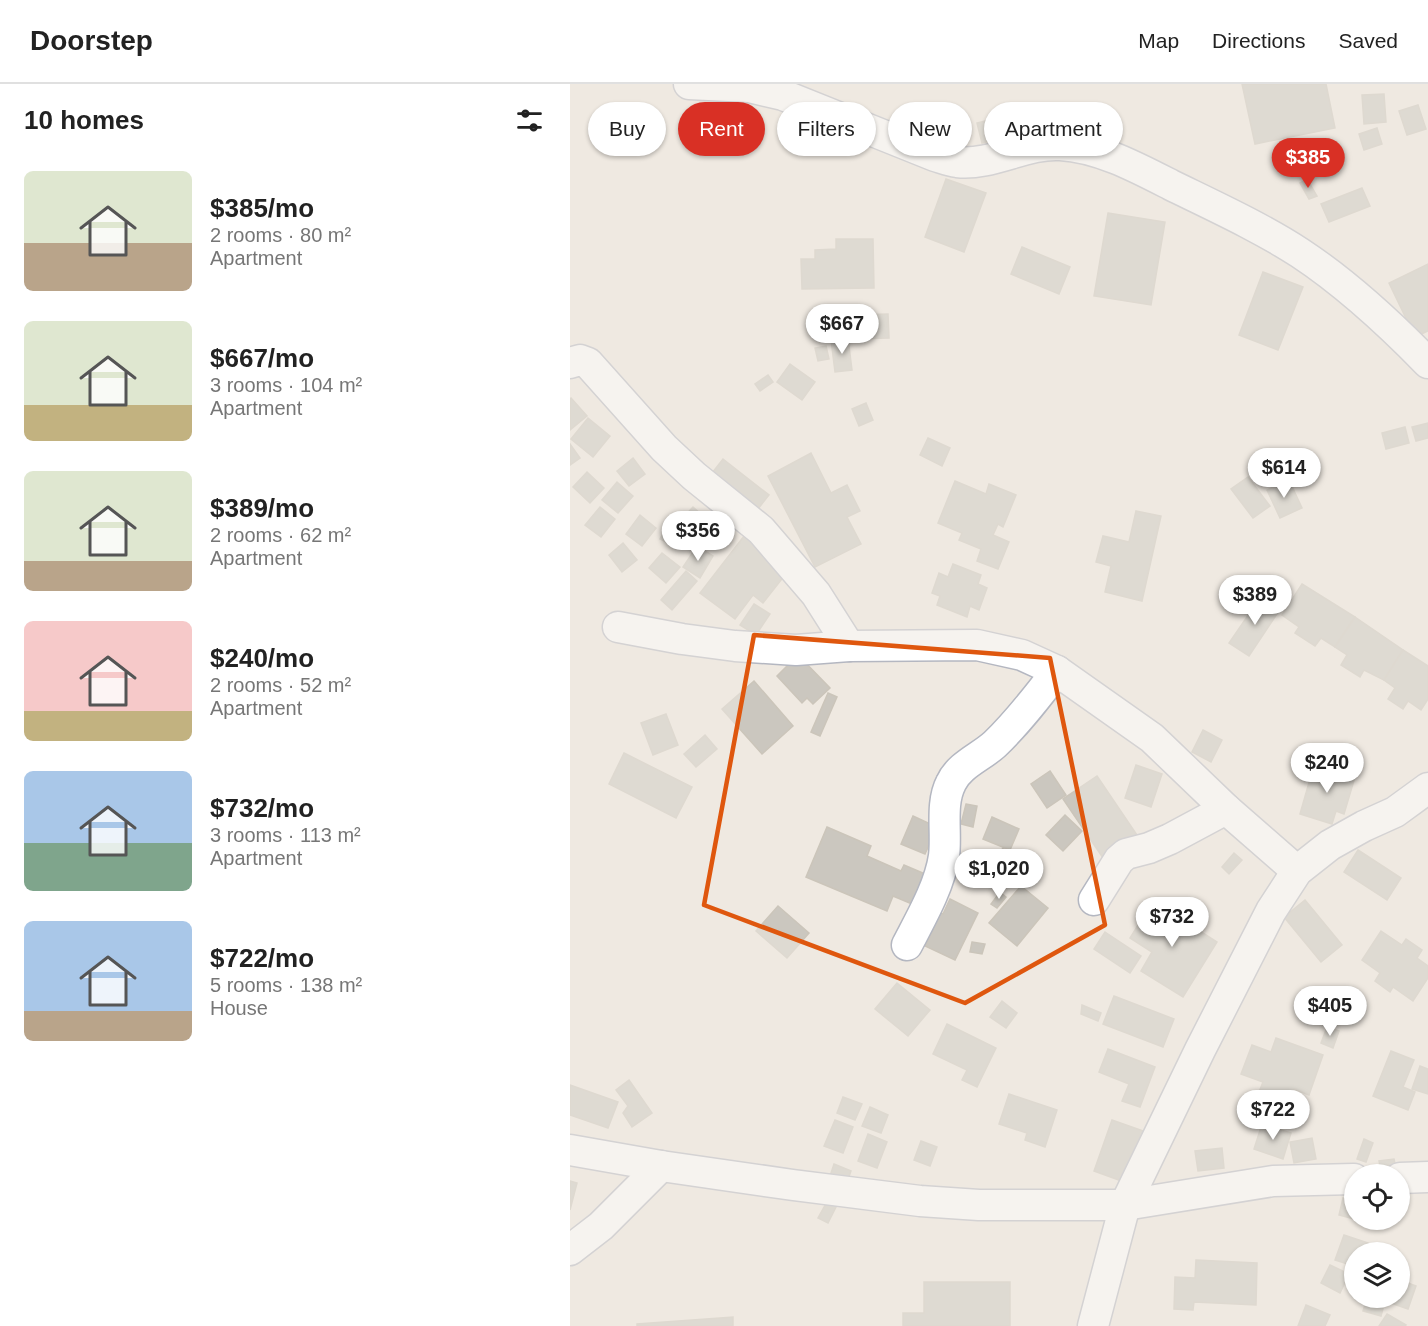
<!DOCTYPE html>
<html lang="en">
<head>
<meta charset="utf-8">
<style>
  :root { --surface:#fff; --page:#f6f6f6; --text:#222; --muted:#767676; --line:#e0e0e0; --accent:#d93025 }
  body { margin:0; font-family:Arial,sans-serif; background:var(--page); color:var(--text); height:100vh; display:flex; flex-direction:column; font-size:22px; white-space:nowrap }
  * { box-sizing:border-box; margin:0 }
  p { font-size:20px; color:var(--muted) }
  .icon { flex:none; width:33px; height:33px; fill:none; stroke:currentColor; stroke-width:2; stroke-linecap:round; stroke-linejoin:round }
  .map { position:relative; flex:1; overflow:hidden }
  .panel { display:flex; flex-direction:column; background:var(--surface); width:570px }
  .panel>* { flex:none }
  .hud { position:absolute; left:18px; top:18px; width:570px; height:54px; display:flex; gap:12px }
  .tools { position:absolute; left:774px; top:1080px; display:grid; gap:12px }
  .tools a { display:grid; place-items:center; width:66px; height:66px; border-radius:50%; background:var(--surface); box-shadow:0 2px 4px #0004; font-size:30px }
  .price { position:absolute; translate:-50% -51px; padding:0 14px; border-radius:21px; background:#fff; color:#222; font-size:20px; line-height:39px; filter:drop-shadow(0 2px 3px #0008) }
  .price::after { content:''; position:absolute; left:50%; top:36px; width:18px; height:14px; margin-left:-9px; background:inherit; clip-path:polygon(0 0,100% 0,50% 100%) }
  .price.on { background:var(--accent); color:#fff }
  ul { padding:0; list-style:none }
  li { display:flex; align-items:center; gap:18px; height:150px; padding:0 24px }
  li span { display:grid; place-items:center; flex:none; width:168px; height:120px; border-radius:9px; color:#555 }
  li>.icon { margin-inline-start:auto }
  span .icon { width:72px; height:72px; fill:#fffc; stroke-width:1 }
  li b { font-size:26px }
  h2 { display:flex; justify-content:space-between; align-items:center; height:72px; padding:0 24px; font-size:26px }
  .chip { padding:0 21px; border-radius:27px; background:var(--surface); box-shadow:0 2px 4px #0004; font-size:21px; line-height:54px }
  .chip.on { background:var(--accent); color:#fff }
  header { display:flex; align-items:center; gap:36px; box-sizing:border-box; height:84px; padding:0 30px; background:var(--surface); border-bottom:2px solid var(--line) }
  header strong { font-size:28px }
  nav { display:flex; gap:33px; margin-inline-start:auto; font-size:21px }
  main { display:flex; flex:1; min-height:0 }
  .map>svg:first-child { display:block }
  .building { fill:#cbc7bf; stroke:#cbc5ba; stroke-width:1.5 }
  .lines { fill:none; stroke-linecap:round; stroke-linejoin:round }
  .minor-casing { stroke:#b4b7c1; stroke-width:33 }
  .minor { stroke:#fff; stroke-width:30 }
  .marked { fill:none; stroke:#df570e; stroke-width:4.5; stroke-linejoin:round }
</style>
</head>
<body>
<header>
<strong>Doorstep</strong>
<nav><a>Map</a><a>Directions</a><a>Saved</a></nav>
</header>
<main>
<section class="panel">
<h2>10 homes<svg class="icon" aria-label="filters" viewBox="0 0 24 24"><path d="M4 7h16M4 17h16"/><circle cx="9" cy="7" r="2"/><circle cx="15" cy="17" r="2"/></svg></h2>
<ul>
<li><span style="background:linear-gradient(#dfe7d0 60%,#b9a48a 0)"><svg class="icon" aria-label="home" viewBox="0 0 24 24"><path d="M3 11l9-7 9 7M6 9v11h12V9"/></svg></span><div><b>$385/mo</b><p>2 rooms · 80 m²</p><p>Apartment</p></div></li>
<li><span style="background:linear-gradient(#dfe7d0 70%,#c2b280 0)"><svg class="icon" aria-label="home" viewBox="0 0 24 24"><path d="M3 11l9-7 9 7M6 9v11h12V9"/></svg></span><div><b>$667/mo</b><p>3 rooms · 104 m²</p><p>Apartment</p></div></li>
<li><span style="background:linear-gradient(#dfe7d0 75%,#b9a48a 0)"><svg class="icon" aria-label="home" viewBox="0 0 24 24"><path d="M3 11l9-7 9 7M6 9v11h12V9"/></svg></span><div><b>$389/mo</b><p>2 rooms · 62 m²</p><p>Apartment</p></div></li>
<li><span style="background:linear-gradient(#f6c9c9 75%,#c2b280 0)"><svg class="icon" aria-label="home" viewBox="0 0 24 24"><path d="M3 11l9-7 9 7M6 9v11h12V9"/></svg></span><div><b>$240/mo</b><p>2 rooms · 52 m²</p><p>Apartment</p></div></li>
<li><span style="background:linear-gradient(#a9c7e8 60%,#7fa58c 0)"><svg class="icon" aria-label="home" viewBox="0 0 24 24"><path d="M3 11l9-7 9 7M6 9v11h12V9"/></svg></span><div><b>$732/mo</b><p>3 rooms · 113 m²</p><p>Apartment</p></div></li>
<li><span style="background:linear-gradient(#a9c7e8 75%,#b9a48a 0)"><svg class="icon" aria-label="home" viewBox="0 0 24 24"><path d="M3 11l9-7 9 7M6 9v11h12V9"/></svg></span><div><b>$722/mo</b><p>5 rooms · 138 m²</p><p>House</p></div></li>
</ul>
</section>
<div class="map">
<svg width="858" height="1242" viewBox="0 0 858 1242">
  <rect width="100%" height="100%" fill="#efe9e1"/>
  <g class="building">
    <polygon points="672,0 756,0 765,44 685,60"/>
    <polygon points="814,10 816,38 794,40 792,11"/>
    <polygon points="848,21 856,45 837,51 829,27"/>
    <polygon points="423,35 428,55 412,59 407,39"/>
    <polygon points="807,44 812,60 794,66 789,50"/>
    <polygon points="376,95 416,109 394,168 355,153"/>
    <polygon points="737,95 747,112 739,115 730,99"/>
    <polygon points="792,104 800,122 759,138 751,120"/>
    <polygon points="538,129 595,138 581,221 524,212"/>
    <polygon points="266,155 303,155 304,204 232,205 231,175 245,175 245,166 266,165"/>
    <polygon points="452,163 500,183 489,210 441,190"/>
    <polygon points="858,180 858,247 845,253 819,199"/>
    <polygon points="693,188 733,203 708,266 669,251"/>
    <polygon points="318,230 319,254 282,255 281,231"/>
    <polygon points="278,254 282,286 265,288 261,256"/>
    <polygon points="256,262 259,275 248,277 245,264"/>
    <polygon points="220,280 245,298 232,316 207,298"/>
    <polygon points="198,291 203,298 190,307 185,300"/>
    <polygon points="1,314 17,332 0,346 0,315"/>
    <polygon points="296,319 303,336 289,342 282,325"/>
    <polygon points="18,334 40,352 23,373 1,355"/>
    <polygon points="858,339 858,354 846,357 842,343"/>
    <polygon points="835,343 839,359 816,365 812,349"/>
    <polygon points="358,354 380,364 372,382 350,371"/>
    <polygon points="0,360 10,374 0,381"/>
    <polygon points="241,369 261,409 277,401 290,427 277,433 291,460 245,483 198,392"/>
    <polygon points="63,374 75,390 59,402 47,387"/>
    <polygon points="153,375 199,411 184,430 138,394"/>
    <polygon points="17,388 34,404 20,419 3,403"/>
    <polygon points="678,393 700,422 683,434 661,405"/>
    <polygon points="719,396 732,424 710,434 697,406"/>
    <polygon points="385,397 416,410 419,400 446,411 433,443 428,440 423,451 439,458 428,485 407,477 411,465 389,456 392,449 368,439"/>
    <polygon points="47,398 63,412 48,429 32,416"/>
    <polygon points="30,423 45,435 31,453 15,441"/>
    <polygon points="123,423 143,441 128,458 107,440"/>
    <polygon points="566,427 591,432 572,517 535,508 541,482 526,478 533,452 559,458"/>
    <polygon points="70,431 86,444 72,462 56,450"/>
    <polygon points="97,442 109,448 102,461 90,455"/>
    <polygon points="174,452 219,486 193,519 183,511 165,535 130,509"/>
    <polygon points="53,459 67,476 52,488 39,471"/>
    <polygon points="127,462 143,472 130,494 113,483"/>
    <polygon points="92,469 110,483 96,499 79,484"/>
    <polygon points="383,480 411,491 408,500 417,504 409,526 400,522 397,533 367,521 370,512 362,509 369,489 378,493"/>
    <polygon points="116,487 127,497 102,526 91,516"/>
    <polygon points="732,500 785,533 765,563 751,554 745,562 725,549 729,543 712,531"/>
    <polygon points="692,511 711,524 679,572 659,559"/>
    <polygon points="184,520 200,530 186,551 170,541"/>
    <polygon points="785,533 833,566 814,596 794,586 790,593 771,581 777,571 765,563"/>
    <polygon points="833,566 858,582 858,615 851,626 838,617 833,625 818,615 825,604 814,596"/>
    <polygon points="228,571 260,604 243,620 237,614 232,619 207,592"/>
    <polygon points="184,597 223,642 192,670 152,625"/>
    <polygon points="258,609 267,613 250,652 241,648"/>
    <polygon points="96,630 108,661 83,671 71,639"/>
    <polygon points="633,646 652,656 641,678 622,668"/>
    <polygon points="135,651 147,665 126,683 114,670"/>
    <polygon points="54,669 122,703 106,734 39,700"/>
    <polygon points="566,681 592,690 581,723 555,714"/>
    <polygon points="744,681 785,693 774,730 766,727 762,740 730,730"/>
    <polygon points="480,687 496,711 477,724 461,700"/>
    <polygon points="527,692 567,751 533,774 493,715"/>
    <polygon points="396,720 407,722 403,743 391,740"/>
    <polygon points="495,731 512,747 493,767 476,751"/>
    <polygon points="343,732 367,743 355,770 331,760"/>
    <polygon points="422,733 449,745 440,766 413,755"/>
    <polygon points="257,743 301,762 297,772 331,787 334,781 355,790 342,820 323,812 317,827 236,793"/>
    <polygon points="433,764 446,774 434,790 421,780"/>
    <polygon points="788,766 831,794 817,816 774,788"/>
    <polygon points="664,769 672,776 659,790 652,783"/>
    <polygon points="451,802 478,824 447,862 419,839"/>
    <polygon points="430,808 436,813 427,824 421,820"/>
    <polygon points="380,815 408,829 385,876 355,862 363,845 357,842 365,826 373,830"/>
    <polygon points="735,816 772,861 751,878 714,833"/>
    <polygon points="583,817 647,858 613,913 571,887 582,868 560,854"/>
    <polygon points="208,822 239,849 217,874 186,847"/>
    <polygon points="811,847 832,861 836,855 852,866 847,874 858,882 858,894 843,917 823,903 820,908 805,897 810,889 792,876"/>
    <polygon points="535,848 571,872 560,889 524,865"/>
    <polygon points="402,858 415,860 412,870 400,868"/>
    <polygon points="327,899 360,926 338,952 305,925"/>
    <polygon points="544,912 604,935 593,963 533,940"/>
    <polygon points="432,917 447,929 436,944 420,933"/>
    <polygon points="512,921 531,929 528,937 511,930"/>
    <polygon points="377,940 426,964 407,1003 392,996 397,986 363,970"/>
    <polygon points="757,943 769,947 763,964 751,959"/>
    <polygon points="706,954 753,971 739,1011 724,1005 717,1024 687,1013 693,998 671,990 682,961 701,968"/>
    <polygon points="538,965 585,983 570,1023 552,1017 559,1000 529,988"/>
    <polygon points="821,967 844,976 833,1003 845,1008 838,1026 803,1012"/>
    <polygon points="850,982 858,985 858,1010 842,1005"/>
    <polygon points="59,996 82,1029 62,1043 53,1029 58,1022 46,1006"/>
    <polygon points="0,1001 48,1018 38,1044 0,1031"/>
    <polygon points="439,1010 487,1026 475,1063 455,1056 457,1049 429,1040"/>
    <polygon points="273,1013 292,1020 285,1036 267,1029"/>
    <polygon points="300,1023 318,1031 311,1049 292,1042"/>
    <polygon points="265,1036 283,1043 273,1069 254,1062"/>
    <polygon points="542,1036 576,1048 557,1099 524,1087"/>
    <polygon points="692,1040 721,1049 713,1075 684,1065"/>
    <polygon points="298,1050 317,1058 307,1084 288,1077"/>
    <polygon points="742,1054 746,1075 724,1079 720,1058"/>
    <polygon points="794,1055 803,1059 796,1078 787,1075"/>
    <polygon points="351,1057 367,1063 360,1082 344,1076"/>
    <polygon points="652,1064 654,1084 628,1087 625,1067"/>
    <polygon points="824,1075 826,1084 811,1087 809,1077"/>
    <polygon points="264,1080 281,1087 277,1098 260,1092"/>
    <polygon points="0,1097 7,1099 0,1126"/>
    <polygon points="773,1114 784,1117 784,1135 769,1131"/>
    <polygon points="258,1116 267,1121 258,1139 248,1134"/>
    <polygon points="774,1151 798,1159 795,1168 784,1168 784,1182 765,1176"/>
    <polygon points="626,1176 687,1179 686,1221 624,1218 623,1226 604,1225 605,1193 625,1194"/>
    <polygon points="760,1181 779,1190 770,1209 751,1199"/>
    <polygon points="830,1196 846,1202 838,1225 818,1218 820,1214 830,1214"/>
    <polygon points="354,1198 440,1198 440,1242 333,1242 333,1229 354,1229"/>
    <polygon points="797,1214 815,1217 811,1232 793,1227"/>
    <polygon points="736,1221 760,1231 755,1242 728,1242"/>
    <polygon points="817,1230 836,1241 835,1242 809,1242"/>
    <polygon points="163,1233 163,1242 67,1242 67,1240"/>
  </g>
  <g class="lines">
    <defs>
      <g id="minor">
        <path d="M119 0 179 3 213 11 365 72C372 74 380 77 387 78 422 82 456 59 490 61 529 63 568 84 601 101 644 122 690 143 730 169 777 200 819 239 858 279"/>
        <polyline points="0,279 10,276 18,279 94,364 124,392 191,446 246,510 279,562"/>
        <polyline points="48,543 112,555 165,562 226,566 279,562 407,561 452,571 487,587 582,654 656,725 727,787"/>
        <polyline points="524,816 549,776 556,770 579,764 600,755 656,725"/>
        <path d="M337 861C351 834 370 801 374 772 377 749 370 720 381 699 389 681 411 673 425 660 448 638 468 612 487 587"/>
        <polyline points="0,1066 91,1082 223,1101 350,1117 409,1121 555,1121 703,1097 784,1095"/>
        <polyline points="830,1094 858,1093"/>
        <polyline points="0,1166 31,1142 91,1082"/>
        <polyline points="523,1242 555,1121 630,966 701,827 727,787 760,761 794,742 825,728 858,704"/>
      </g>
    </defs>
    <use href="#minor" class="minor-casing"/>
    <use href="#minor" class="minor"/>
  </g>
  <path d="M0 0H858V1242H0ZM184 551 480 574 535 841 395 919 134 821Z" fill="#efe9e1" fill-opacity=".55" fill-rule="evenodd"/>
  <path class="marked" d="M184 551 480 574 535 841 395 919 134 821Z"/>
</svg>
<div class="tools">
<a><svg class="icon" aria-label="locate" viewBox="0 0 24 24"><circle cx="12" cy="12" r="6"/><path d="M12 2v4M12 18v4M2 12h4M18 12h4"/></svg></a>
<a><svg class="icon" aria-label="layers" viewBox="0 0 24 24"><path d="M12 4l9 5-9 5-9-5zM3 14l9 5 9-5"/></svg></a>
</div>
<b class="price on" style="left:738px;top:105px">$385</b>
<b class="price" style="left:272px;top:271px">$667</b>
<b class="price" style="left:714px;top:415px">$614</b>
<b class="price" style="left:128px;top:478px">$356</b>
<b class="price" style="left:685px;top:542px">$389</b>
<b class="price" style="left:757px;top:710px">$240</b>
<b class="price" style="left:429px;top:816px">$1,020</b>
<b class="price" style="left:602px;top:864px">$732</b>
<b class="price" style="left:760px;top:953px">$405</b>
<b class="price" style="left:703px;top:1057px">$722</b>
<div class="hud">
<a class="chip">Buy</a>
<a class="chip on">Rent</a>
<a class="chip">Filters</a>
<a class="chip">New</a>
<a class="chip">Apartment</a>
</div>
</div>
</main>
</body>
</html>
